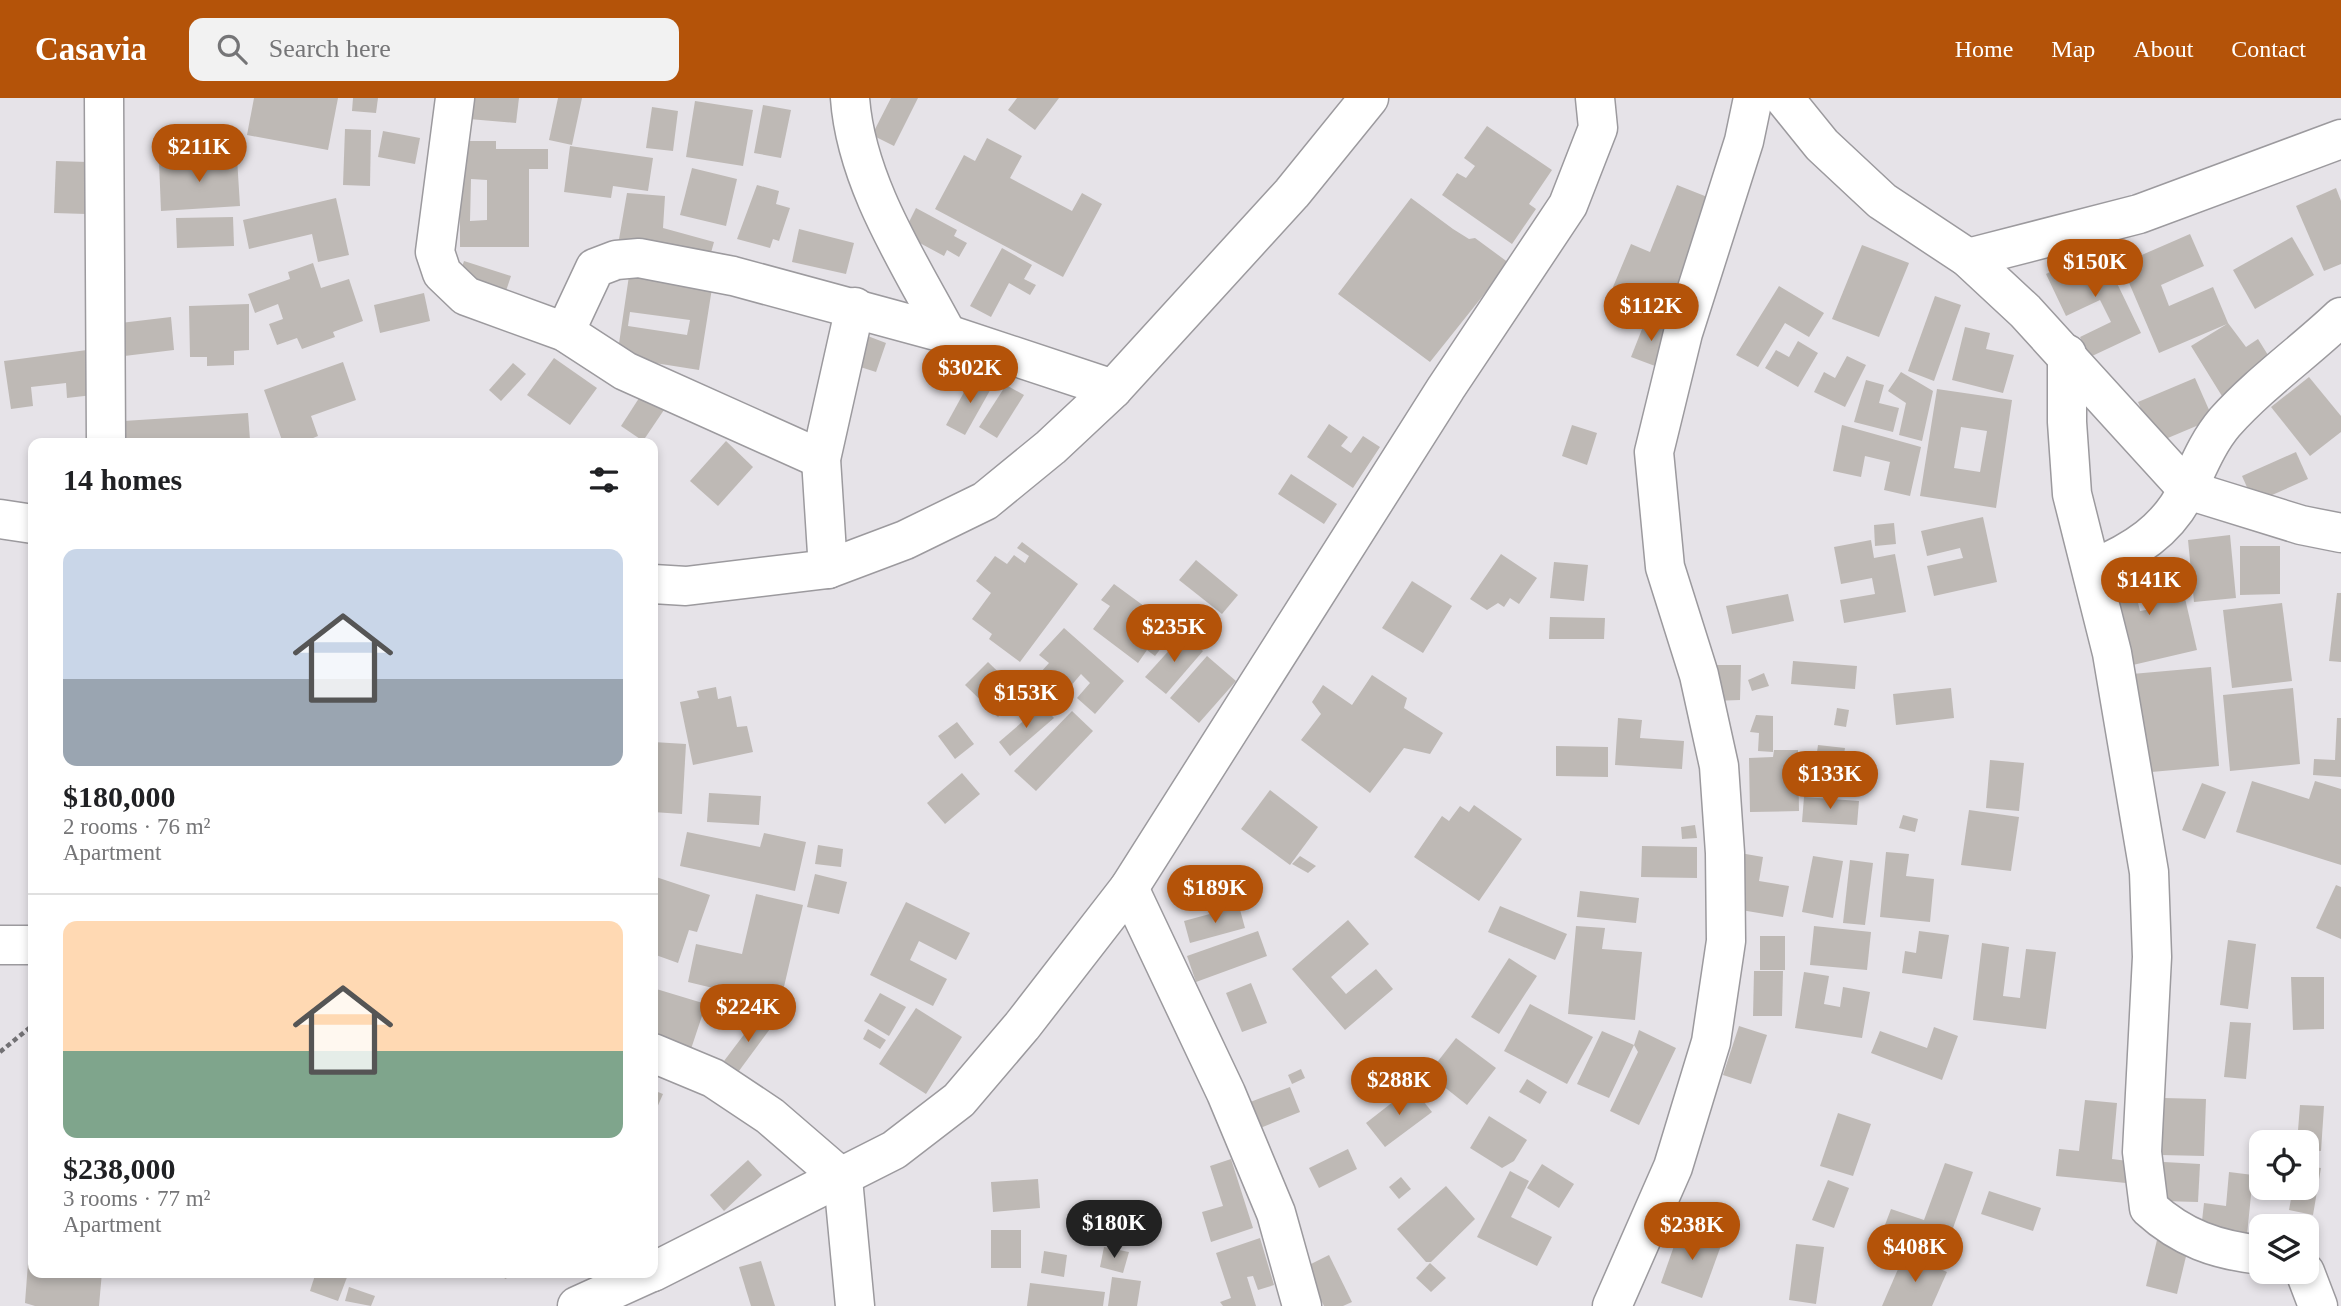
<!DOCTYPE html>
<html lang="en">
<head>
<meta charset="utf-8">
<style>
  :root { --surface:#fff; --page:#f2f2f2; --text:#202124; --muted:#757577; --line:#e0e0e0; --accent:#b45309 }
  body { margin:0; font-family:Georgia,serif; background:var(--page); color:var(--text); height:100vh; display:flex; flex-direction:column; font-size:26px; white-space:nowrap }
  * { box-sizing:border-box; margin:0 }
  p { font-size:23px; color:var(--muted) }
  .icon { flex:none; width:38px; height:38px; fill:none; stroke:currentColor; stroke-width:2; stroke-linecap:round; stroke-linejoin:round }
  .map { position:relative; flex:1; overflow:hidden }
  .drawer { position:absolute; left:28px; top:340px; width:630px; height:840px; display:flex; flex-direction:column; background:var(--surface); border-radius:14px; box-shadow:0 4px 10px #0003 }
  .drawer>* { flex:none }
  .tools { position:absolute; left:2249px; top:1032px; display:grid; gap:14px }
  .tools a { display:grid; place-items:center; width:70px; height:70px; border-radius:14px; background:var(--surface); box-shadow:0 4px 10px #0003; font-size:35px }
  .price { position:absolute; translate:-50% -60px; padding:0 16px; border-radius:24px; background:var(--accent); color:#fff; font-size:23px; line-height:46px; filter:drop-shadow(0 2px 4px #0008) }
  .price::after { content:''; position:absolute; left:50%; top:42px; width:21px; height:16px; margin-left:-10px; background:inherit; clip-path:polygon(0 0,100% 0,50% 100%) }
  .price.current { background:#222; color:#fff }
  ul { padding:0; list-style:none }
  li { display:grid; align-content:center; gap:14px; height:371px; padding:0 35px }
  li+li { border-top:2px solid var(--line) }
  li span { display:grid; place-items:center; height:217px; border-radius:14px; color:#555 }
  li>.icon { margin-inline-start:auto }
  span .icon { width:126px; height:126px; fill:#fffc; stroke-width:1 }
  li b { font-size:30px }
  h2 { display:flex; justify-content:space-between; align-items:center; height:84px; padding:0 35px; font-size:30px }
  header { display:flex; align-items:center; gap:42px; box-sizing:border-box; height:98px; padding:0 35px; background:var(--accent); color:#fff }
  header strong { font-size:33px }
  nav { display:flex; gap:38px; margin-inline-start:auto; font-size:24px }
  .search { width:490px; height:63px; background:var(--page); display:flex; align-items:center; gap:18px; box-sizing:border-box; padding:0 24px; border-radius:14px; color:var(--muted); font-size:26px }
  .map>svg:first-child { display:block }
  .building { fill:#beb9b5; fill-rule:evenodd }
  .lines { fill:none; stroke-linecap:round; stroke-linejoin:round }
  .minor-casing { stroke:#9c9a9e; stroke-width:41 }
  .tertiary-casing { stroke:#9c9a9e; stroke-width:41 }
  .path { stroke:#727174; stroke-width:4.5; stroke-dasharray:5 3.5; stroke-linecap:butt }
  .minor { stroke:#fff; stroke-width:38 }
  .tertiary { stroke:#fff; stroke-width:38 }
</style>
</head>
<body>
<header>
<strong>Casavia</strong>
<div class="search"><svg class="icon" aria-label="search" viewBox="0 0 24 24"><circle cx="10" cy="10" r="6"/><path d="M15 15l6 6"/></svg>Search here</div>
<nav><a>Home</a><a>Map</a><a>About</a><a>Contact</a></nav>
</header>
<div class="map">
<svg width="2341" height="1208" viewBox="0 0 2341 1208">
  <rect width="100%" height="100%" fill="#e6e3e8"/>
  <g class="building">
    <polygon points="254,0 338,0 328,52 247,37"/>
    <polygon points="353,0 378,0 376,15 352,13"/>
    <polygon points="471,0 519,0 516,25 469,21"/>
    <polygon points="558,0 582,0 572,47 549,42"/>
    <polygon points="891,0 918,0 894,48 872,37"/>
    <polygon points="1017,0 1059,0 1035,32 1008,12"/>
    <polygon points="695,3 753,12 743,68 686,59"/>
    <polygon points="763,7 791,12 781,60 754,55"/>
    <polygon points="652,9 678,13 673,53 646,50"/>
    <polygon points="1487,28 1552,72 1529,106 1536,111 1512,146 1442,97 1457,75 1466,80 1475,68 1464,60"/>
    <polygon points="345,31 371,32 370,88 343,87"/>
    <polygon points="383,33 420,40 415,66 378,59"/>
    <polygon points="987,40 1022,58 1010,80 1072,113 1082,95 1102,106 1063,179 935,111 964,57 975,63"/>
    <path d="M460 43H496V51H548V71H529V149H460ZM471 81 487 82V122L470 123Z"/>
    <polygon points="570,48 653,60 648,93 613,88 611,100 564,94"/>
    <polygon points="237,60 240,108 161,113 159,64"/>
    <polygon points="56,63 88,64 86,116 54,115"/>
    <polygon points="692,70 737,81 726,128 680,117"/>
    <polygon points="757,87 779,93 776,106 790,110 779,143 773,141 770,150 737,141"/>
    <polygon points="1677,87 1720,104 1675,214 1613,189 1631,146 1650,154"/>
    <polygon points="2336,90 2341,103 2341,166 2324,173 2296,108"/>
    <polygon points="627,95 665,98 663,130 714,144 707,169 618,147"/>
    <polygon points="336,100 349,157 318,164 312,136 249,151 243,122"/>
    <polygon points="1411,100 1453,131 1469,141 1475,140 1509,165 1430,264 1338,196"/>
    <polygon points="916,110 957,132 954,138 967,145 959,159 947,152 944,158 903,136"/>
    <polygon points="233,119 234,148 177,150 176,120"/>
    <polygon points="799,131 854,145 846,176 792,164"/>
    <polygon points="2190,136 2204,168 2161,187 2169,208 2213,189 2228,225 2246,249 2258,241 2276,270 2225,303 2191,248 2227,226 2159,255 2121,166"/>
    <polygon points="2292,139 2314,177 2255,211 2233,172"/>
    <polygon points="1862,147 1909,165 1879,239 1832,221"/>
    <polygon points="1002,150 1032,167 1024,181 1036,187 1030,197 1009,185 991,219 970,208"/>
    <polygon points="2100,150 2141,235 2090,259 2080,239 2111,224 2100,202 2066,218 2046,176"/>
    <polygon points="464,163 511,178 504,199 457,184"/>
    <polygon points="313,165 321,190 349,181 363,223 333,234 335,239 302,251 297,240 277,247 269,226 283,221 278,206 255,215 248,196 290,181 288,174"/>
    <path d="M630 171 713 184 699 272 617 259ZM630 214 690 222 687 237 628 228Z"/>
    <polygon points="1779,188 1824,215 1809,239 1785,225 1758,269 1736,257"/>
    <polygon points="424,195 430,223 380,235 374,207"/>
    <polygon points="1935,198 1961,207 1934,283 1908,273"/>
    <polygon points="249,206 249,252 234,253 234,267 207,268 207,259 190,259 189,208"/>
    <polygon points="171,219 174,252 116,259 112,226"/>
    <polygon points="1646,221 1671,231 1655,268 1631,259"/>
    <polygon points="1965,229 1990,235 1986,251 2014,257 2003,295 1952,282"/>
    <polygon points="865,237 886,245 876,274 854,267"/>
    <polygon points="1798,243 1818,255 1798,289 1765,270 1776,252 1789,259"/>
    <polygon points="87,252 93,297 67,300 66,285 31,289 33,308 11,311 4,263"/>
    <polygon points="1847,258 1866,267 1845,309 1814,294 1824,274 1835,280"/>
    <polygon points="554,260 597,290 570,327 527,297"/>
    <polygon points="343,264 356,302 311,318 318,338 301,345 283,345 264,292"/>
    <polygon points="513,265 526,276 501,303 489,292"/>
    <polygon points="1901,274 1933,293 1922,343 1899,337 1906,305 1888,293"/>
    <polygon points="974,276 993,287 965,337 946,327"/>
    <polygon points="2309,279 2341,318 2341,334 2310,358 2271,309"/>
    <polygon points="2195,280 2213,321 2156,345 2138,304"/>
    <polygon points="1866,282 1884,287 1879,305 1899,310 1893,334 1854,324"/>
    <polygon points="1006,287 1024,297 997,340 979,329"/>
    <path d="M1937 291 2012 302 1996 410 1920 398ZM1961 329 1987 333 1980 374 1954 370Z"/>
    <polygon points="643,294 666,309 643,343 621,328"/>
    <polygon points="248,315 250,342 109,345 108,324"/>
    <polygon points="1329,326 1348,339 1341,348 1351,355 1363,338 1380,349 1353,390 1307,359"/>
    <polygon points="1572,327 1597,335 1587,367 1562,358"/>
    <polygon points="1842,327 1921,349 1910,398 1884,392 1890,364 1865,358 1861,379 1833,373"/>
    <polygon points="726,343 753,369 718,408 690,383"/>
    <polygon points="2296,354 2308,381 2254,405 2242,378"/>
    <polygon points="1291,376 1337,406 1324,426 1278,396"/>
    <polygon points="1983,419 1997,484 1934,498 1927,468 1963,460 1960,450 1927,458 1921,433"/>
    <polygon points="1894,425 1896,446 1875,448 1874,427"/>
    <polygon points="2230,437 2236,500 2194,504 2188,442"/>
    <polygon points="1871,442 1874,460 1895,456 1906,514 1844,525 1840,502 1875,496 1872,480 1841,486 1834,449"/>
    <polygon points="1022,444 1078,486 1020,564 989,541 992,536 972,521 991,495 976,483 995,458 1007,466 1014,457 1025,465 1029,458 1017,450"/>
    <polygon points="2240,448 2280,448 2280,496 2240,497"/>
    <polygon points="1501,456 1537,480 1519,506 1510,500 1504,509 1498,505 1487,512 1470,501"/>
    <polygon points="1196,462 1238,497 1222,516 1179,482"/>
    <polygon points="1554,464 1588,467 1584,503 1550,500"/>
    <polygon points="2177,466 2197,552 2120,570 2100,483 2131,475 2140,513 2152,511 2144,473"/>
    <polygon points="1412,483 1452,508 1423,555 1382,530"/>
    <polygon points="1114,486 1163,522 1153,536 1165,545 1155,558 1147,552 1138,565 1093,531 1110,508 1101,502"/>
    <polygon points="2337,495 2341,495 2341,564 2329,563"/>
    <polygon points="1788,496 1794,523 1732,536 1726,508"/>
    <polygon points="2282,505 2292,583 2232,590 2223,512"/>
    <polygon points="1550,519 1605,520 1604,541 1549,541"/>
    <polygon points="1064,530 1124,583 1095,616 1077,600 1090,585 1081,576 1064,596 1040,575 1049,565 1039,557"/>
    <polygon points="1183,537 1203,553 1166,596 1145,579"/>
    <polygon points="1207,558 1236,583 1199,625 1170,600"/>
    <polygon points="1793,563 1857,568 1855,591 1791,586"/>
    <polygon points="988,564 1021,596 998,619 965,587"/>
    <polygon points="1713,567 1741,567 1740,602 1712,603"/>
    <polygon points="2211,569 2219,668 2140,675 2132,576"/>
    <polygon points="1764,575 1769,588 1752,593 1748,582"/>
    <polygon points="1372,577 1407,600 1404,610 1443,635 1430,656 1404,650 1370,695 1301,642 1321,616 1312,604 1323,587 1352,607"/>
    <polygon points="716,589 718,601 731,598 737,629 747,628 753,654 693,667 680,604 699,600 697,593"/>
    <polygon points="1951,590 1954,620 1896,627 1893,596"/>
    <polygon points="2293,590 2300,666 2230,673 2223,597"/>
    <polygon points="1042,607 1054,620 1010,658 999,644"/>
    <polygon points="1837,610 1849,612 1846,629 1834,627"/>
    <polygon points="1072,613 1093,633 1036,693 1014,673"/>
    <polygon points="1756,617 1773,618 1773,654 1758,653 1759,635 1750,634"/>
    <polygon points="1618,620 1642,622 1640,640 1684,643 1682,671 1615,667"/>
    <polygon points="2337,620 2341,620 2341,679 2313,677 2314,661 2335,662"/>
    <polygon points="957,624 974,646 955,661 938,638"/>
    <polygon points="653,644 686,646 682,716 653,714"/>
    <polygon points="1818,647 1845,650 1840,684 1813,681"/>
    <polygon points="1556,648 1608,649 1608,679 1556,678"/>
    <polygon points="1774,652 1798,652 1799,713 1750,714 1749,660 1773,659"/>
    <polygon points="1990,662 2024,665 2019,713 1986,710"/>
    <polygon points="962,675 980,696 945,726 927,705"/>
    <polygon points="2252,683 2309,701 2315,683 2341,691 2341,767 2236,734"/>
    <polygon points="2202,685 2226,694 2205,741 2182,732"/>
    <polygon points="1270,692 1318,729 1290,767 1241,731"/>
    <polygon points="709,695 761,698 759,727 707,724"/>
    <polygon points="1804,699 1859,703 1857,727 1802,724"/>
    <polygon points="1474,707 1522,741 1479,803 1414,759 1442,718 1449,723 1460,708 1469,714"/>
    <polygon points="1969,712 2019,719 2011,773 1961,767"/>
    <polygon points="1903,717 1918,721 1915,734 1899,730"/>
    <polygon points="1695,727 1697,740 1682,741 1681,729"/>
    <polygon points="687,734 760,749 764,735 806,744 795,793 680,768"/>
    <polygon points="818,747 843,751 841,769 815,766"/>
    <polygon points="1642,748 1697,749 1697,780 1641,779"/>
    <polygon points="1886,754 1909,756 1906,778 1934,781 1930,824 1880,819"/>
    <polygon points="1740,755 1763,759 1759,783 1789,788 1783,819 1729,810"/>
    <polygon points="1300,758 1316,768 1308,775 1292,766"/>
    <polygon points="1813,758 1843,763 1833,820 1802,814"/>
    <polygon points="1850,762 1873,765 1865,827 1843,825"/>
    <polygon points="815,776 847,784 839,816 807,809"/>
    <polygon points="653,778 710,797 697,834 689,832 678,865 653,856"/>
    <polygon points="2336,787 2341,789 2341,841 2316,830"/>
    <polygon points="1580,793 1639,800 1636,825 1577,819"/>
    <polygon points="756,796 803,807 780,906 688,884 696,846 742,856"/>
    <polygon points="906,804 970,835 956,862 919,843 910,862 947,881 933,908 870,877"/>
    <polygon points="1239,808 1245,830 1190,845 1184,823"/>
    <polygon points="1500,808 1567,836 1555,862 1488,834"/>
    <polygon points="1348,822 1369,846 1331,879 1346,896 1376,871 1393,891 1345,932 1292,871"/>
    <polygon points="1576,828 1605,830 1602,851 1642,854 1635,922 1568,916"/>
    <polygon points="1814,828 1871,834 1867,872 1810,867"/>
    <polygon points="1258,833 1267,858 1196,884 1187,858"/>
    <polygon points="1919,833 1949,837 1942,881 1902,875 1905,853 1916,855"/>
    <rect x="1760" y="838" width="25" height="34"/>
    <polygon points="2228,842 2256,846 2248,911 2220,907"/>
    <polygon points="1982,845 2009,849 2003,898 2020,900 2026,851 2056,854 2046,931 1973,922"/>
    <polygon points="1509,860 1537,878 1499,936 1471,919"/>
    <polygon points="1754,873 1783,873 1782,918 1753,918"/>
    <polygon points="1804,874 1829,878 1824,906 1840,909 1843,889 1870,894 1862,940 1795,930"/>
    <polygon points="2291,879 2324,879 2324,931 2293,932"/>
    <polygon points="1251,885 1267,925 1242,934 1226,895"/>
    <polygon points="653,890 706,906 691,951 653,940"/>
    <polygon points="880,895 906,909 889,938 864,923"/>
    <polygon points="1530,906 1593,939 1567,986 1504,953"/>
    <polygon points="916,910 962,939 926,996 879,966"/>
    <polygon points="761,914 775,924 736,977 721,967"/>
    <polygon points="2230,924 2251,925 2246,981 2224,979"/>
    <polygon points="1739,928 1767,937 1751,986 1723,977"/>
    <polygon points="1934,929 1958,938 1942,982 1871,955 1880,933 1927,950"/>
    <polygon points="868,931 886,942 880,951 863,941"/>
    <polygon points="1639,932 1676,950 1639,1027 1610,1013 1638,954 1634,947 1609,1000 1577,986 1602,933 1634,947"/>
    <polygon points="1456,940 1496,970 1467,1007 1428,976"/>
    <polygon points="1301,971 1305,980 1292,986 1288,977"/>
    <polygon points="1527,981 1547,994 1540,1006 1519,994"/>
    <polygon points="1290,989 1300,1014 1248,1035 1237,1009"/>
    <polygon points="1412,989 1432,1014 1385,1049 1366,1025"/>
    <polygon points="653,992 663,996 653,1019"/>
    <polygon points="2163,1000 2206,1001 2204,1058 2161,1057"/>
    <polygon points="2085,1002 2117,1005 2112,1061 2128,1063 2126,1085 2056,1078 2059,1051 2079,1053"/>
    <polygon points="2300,1007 2324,1008 2321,1053 2306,1052 2306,1045 2297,1045"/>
    <polygon points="1838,1015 1871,1026 1853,1078 1820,1068"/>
    <polygon points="1489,1018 1527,1042 1514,1063 1502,1070 1470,1050"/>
    <polygon points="1348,1051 1357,1071 1319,1090 1309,1070"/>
    <polygon points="1231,1061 1253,1130 1211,1144 1202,1114 1223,1108 1210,1068"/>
    <polygon points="748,1062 762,1077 724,1113 710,1097"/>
    <polygon points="2164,1064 2200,1066 2198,1104 2161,1103"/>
    <polygon points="1945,1065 1973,1074 1942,1161 1880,1140 1891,1111 1924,1122"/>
    <polygon points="1542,1066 1574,1086 1559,1110 1527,1090"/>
    <polygon points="2306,1068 2321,1070 2313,1117 2289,1112 2293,1090 2306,1090"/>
    <polygon points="1510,1073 1529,1083 1511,1119 1552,1139 1537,1168 1477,1139"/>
    <polygon points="2229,1074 2253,1077 2247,1137 2201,1132 2204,1105 2226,1108"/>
    <polygon points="1401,1079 1411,1091 1399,1101 1389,1089"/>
    <polygon points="1038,1081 1040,1110 993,1114 991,1084"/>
    <polygon points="1828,1082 1849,1090 1834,1130 1812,1122"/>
    <polygon points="1446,1088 1475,1121 1431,1164 1426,1164 1397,1131"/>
    <polygon points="1989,1093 2041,1110 2033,1133 1981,1116"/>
    <polygon points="1681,1128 1723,1142 1702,1200 1661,1185"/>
    <rect x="991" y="1132" width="30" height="38"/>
    <polygon points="1260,1140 1274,1187 1258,1192 1253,1178 1247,1179 1256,1208 1223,1208 1220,1204 1231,1200 1216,1155"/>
    <polygon points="2157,1142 2188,1150 2177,1196 2146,1188"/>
    <polygon points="1796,1146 1824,1149 1816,1206 1789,1202"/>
    <polygon points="1104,1149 1129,1154 1123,1175 1100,1169"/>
    <polygon points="1044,1153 1067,1157 1064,1179 1041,1175"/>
    <polygon points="1905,1155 1947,1174 1932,1208 1882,1208"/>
    <polygon points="1329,1157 1352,1204 1343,1208 1324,1208 1305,1169"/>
    <polygon points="761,1163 775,1208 751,1208 739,1169"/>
    <polygon points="28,1165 33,1166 33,1174 102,1174 99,1208 35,1208 25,1205"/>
    <polygon points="1430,1165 1446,1180 1431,1194 1416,1180"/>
    <polygon points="316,1174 349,1174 338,1203 310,1193"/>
    <polygon points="492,1174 510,1174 506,1181"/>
    <polygon points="1112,1179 1141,1183 1137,1208 1108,1208"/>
    <polygon points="1030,1185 1105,1194 1103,1208 1027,1208"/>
    <polygon points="349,1189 375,1198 371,1208 345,1203"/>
  </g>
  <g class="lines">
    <defs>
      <g id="minor">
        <polyline points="104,0 106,345"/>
        <polyline points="455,0 435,154 442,175 466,198 565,234 625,273 821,361"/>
        <path d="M850 0C856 84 908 163 947 236"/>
        <polyline points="1784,0 1822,47 1882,103 1968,160 2025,213 2188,392 2301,427 2341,435"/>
        <polyline points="1968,160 2139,116 2341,41"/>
        <polyline points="565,234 595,170 616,162 639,160 733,178 947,236 1113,291"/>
        <path d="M2067 256V324L2072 396 2112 555 2149 774 2152 859 2142 1054 2149 1110C2182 1140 2216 1152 2261 1157"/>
        <polyline points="828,471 821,361 855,209"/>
        <path d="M2092 471C2133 454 2169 432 2188 390 2199 367 2208 344 2225 324 2260 285 2303 255 2341 219"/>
        <polyline points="1129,790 1226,995 1276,1115 1302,1208"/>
        <polyline points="0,847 33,847"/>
        <polyline points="653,955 713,980 770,1018 843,1081 855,1208"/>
        <polyline points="653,1174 894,1052 959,1002 1022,928 1129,790 1446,290 1568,107 1598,30 1595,0"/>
        <polyline points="2305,1174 2318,1208"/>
        <polyline points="577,1208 652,1174"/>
        <polyline points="1612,1208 1673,1069 1711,944 1726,843 1725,755 1719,668 1699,577 1665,469 1654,354 1683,235 1744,43 1753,0"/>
      </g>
      <g id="tertiary">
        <polyline points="0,421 33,426"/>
        <polyline points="653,486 686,488 828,471 905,442 985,403 1051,349 1113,291 1292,95 1369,0"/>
      </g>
    </defs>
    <use href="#minor" class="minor-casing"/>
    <use href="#tertiary" class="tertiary-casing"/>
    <polyline class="path" points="0,954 33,927"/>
    <use href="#minor" class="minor"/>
    <use href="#tertiary" class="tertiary"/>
  </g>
</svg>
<div class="tools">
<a><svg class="icon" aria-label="locate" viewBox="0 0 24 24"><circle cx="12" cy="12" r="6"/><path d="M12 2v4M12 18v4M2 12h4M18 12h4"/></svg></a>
<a><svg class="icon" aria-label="layers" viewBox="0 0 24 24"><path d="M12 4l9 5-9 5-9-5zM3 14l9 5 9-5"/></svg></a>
</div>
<b class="price" style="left:199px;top:86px">$211K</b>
<b class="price" style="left:2095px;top:201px">$150K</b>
<b class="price" style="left:1651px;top:245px">$112K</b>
<b class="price" style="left:970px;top:307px">$302K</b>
<b class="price" style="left:2149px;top:519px">$141K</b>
<b class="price" style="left:1174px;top:566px">$235K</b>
<b class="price" style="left:1026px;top:632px">$153K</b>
<b class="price" style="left:1830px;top:713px">$133K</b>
<b class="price" style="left:1215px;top:827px">$189K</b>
<b class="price" style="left:748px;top:946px">$224K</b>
<b class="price" style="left:1399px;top:1019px">$288K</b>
<b class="price current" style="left:1114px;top:1162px">$180K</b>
<b class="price" style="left:1692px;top:1164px">$238K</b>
<b class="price" style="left:1915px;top:1186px">$408K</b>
<section class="drawer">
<h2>14 homes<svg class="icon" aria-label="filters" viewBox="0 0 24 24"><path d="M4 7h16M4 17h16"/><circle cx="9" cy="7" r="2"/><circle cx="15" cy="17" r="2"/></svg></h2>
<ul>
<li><span style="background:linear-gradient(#c9d6e8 60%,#9aa5b1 0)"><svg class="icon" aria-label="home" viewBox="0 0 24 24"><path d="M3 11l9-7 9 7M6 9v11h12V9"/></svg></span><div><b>$180,000</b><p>2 rooms · 76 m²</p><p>Apartment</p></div></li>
<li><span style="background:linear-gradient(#ffd9b3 60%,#7fa58c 0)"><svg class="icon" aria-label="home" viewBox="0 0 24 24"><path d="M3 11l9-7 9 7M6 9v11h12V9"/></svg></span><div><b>$238,000</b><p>3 rooms · 77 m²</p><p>Apartment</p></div></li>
</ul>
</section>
</div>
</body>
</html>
